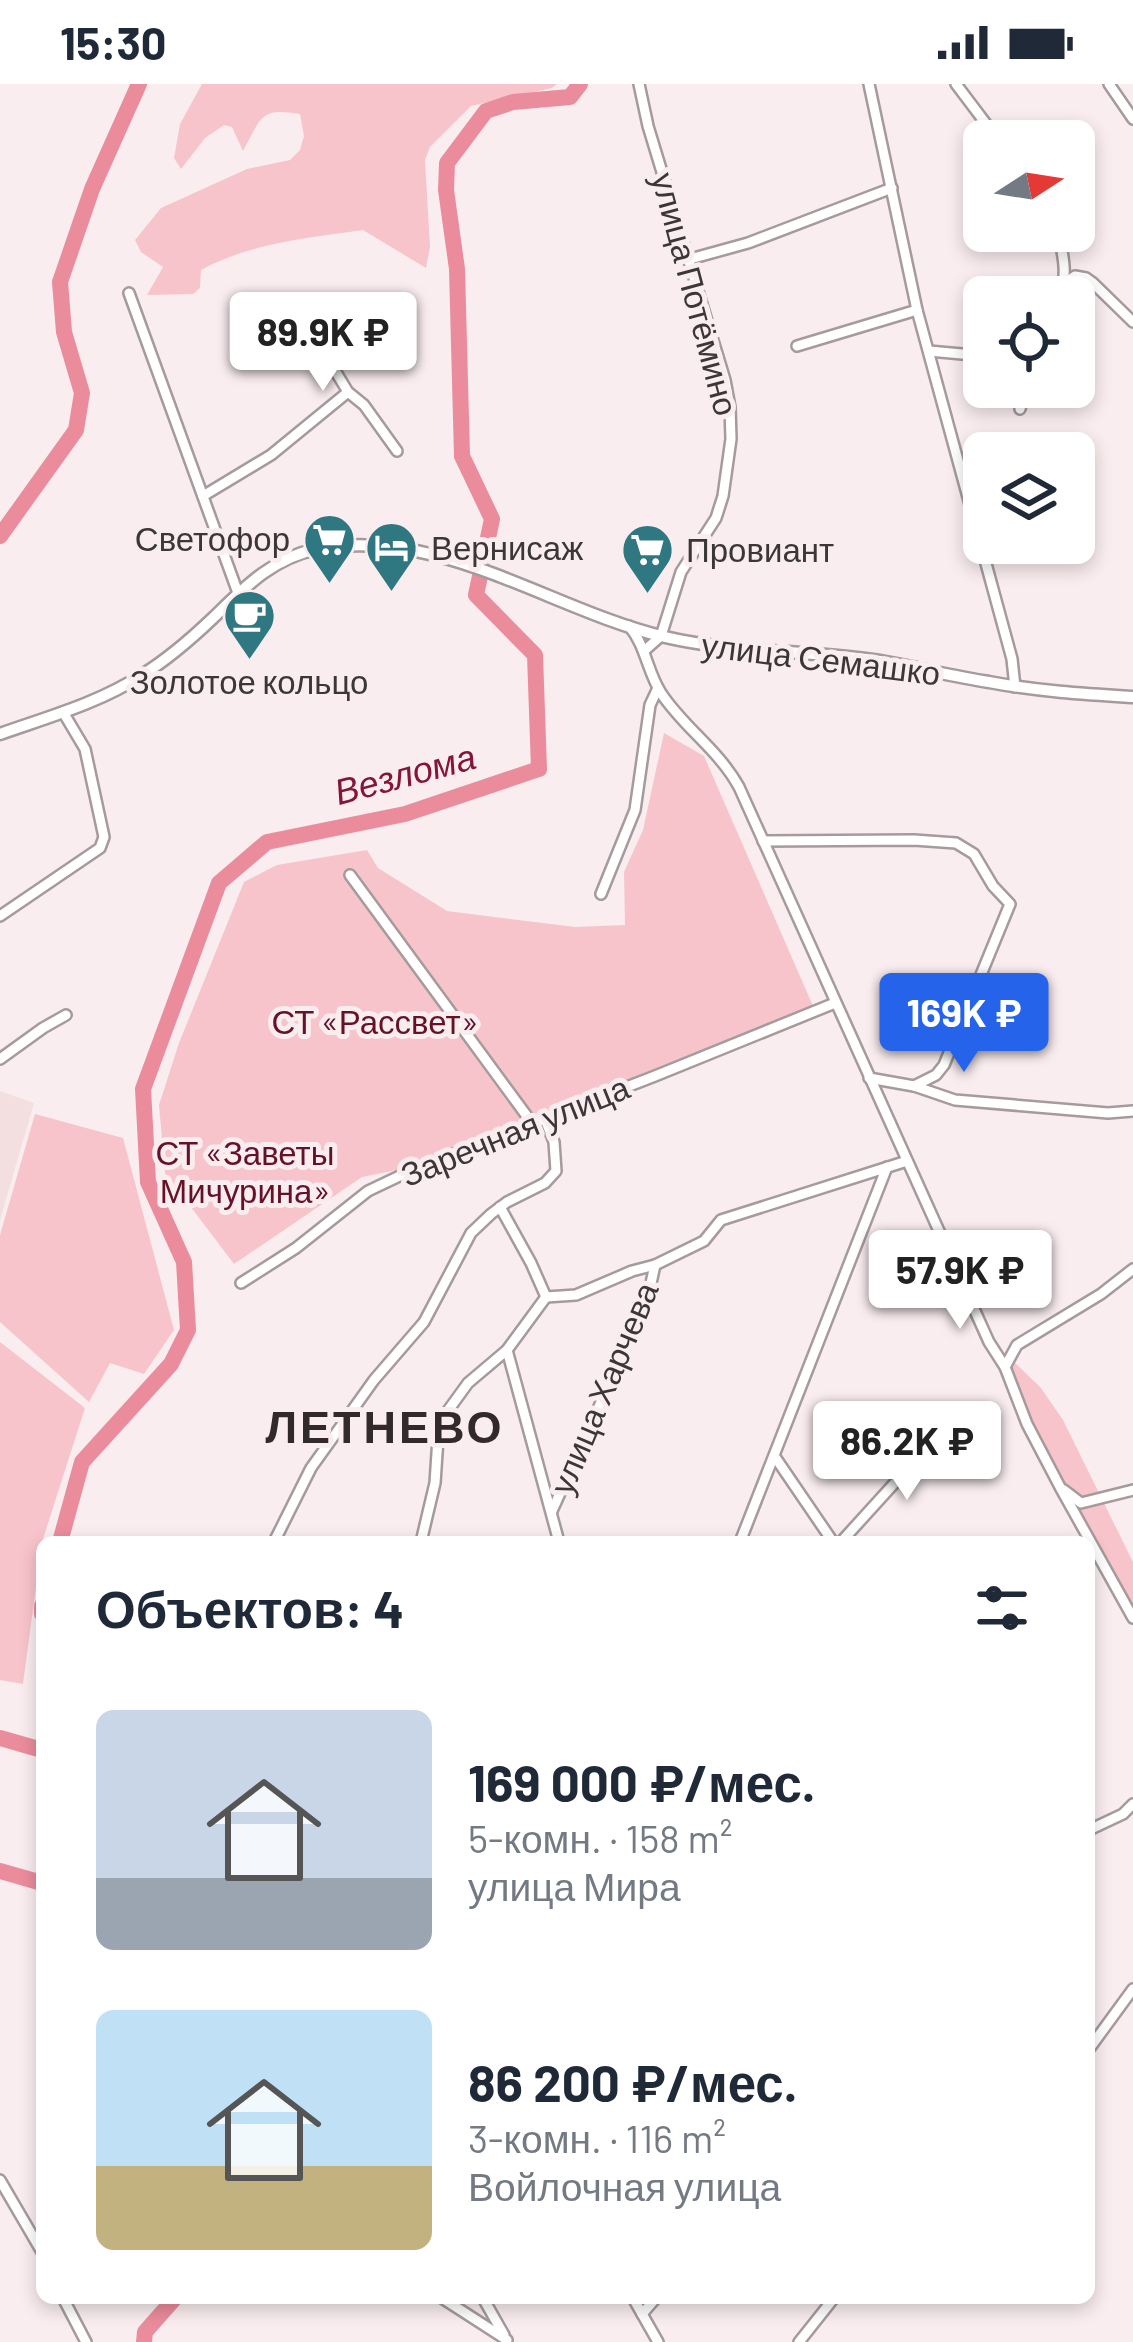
<!DOCTYPE html>
<html lang="ru">
<head>
<meta charset="utf-8">
<style>
  :root { --surface:#fff; --page:#f2f2f3; --text:#1f2937; --muted:#747a83; --accent:#2563eb }
  body { margin:0; font-family:Barlow,sans-serif; background:var(--page); color:var(--text); height:100vh; display:flex; flex-direction:column; font-size:45px; white-space:nowrap }
  * { box-sizing:border-box; margin:0 }
  p { font-size:39px; color:var(--muted) }
  .icon { flex:none; width:66px; height:66px; fill:none; stroke:currentColor; stroke-width:2; stroke-linecap:round; stroke-linejoin:round }
  .map { position:relative; flex:1; overflow:hidden }
  .side { position:absolute; left:36px; top:1452px; width:1059px; height:768px; display:flex; flex-direction:column; background:var(--surface); border-radius:18px; box-shadow:0 6px 18px #0003 }
  .side>* { flex:none }
  .needle { width:78px; rotate:78deg }
  .controls { position:absolute; left:963px; top:36px; display:grid; gap:24px }
  .controls a { display:grid; place-items:center; width:132px; height:132px; border-radius:18px; background:var(--surface); box-shadow:0 6px 18px #0003; font-size:60px }
  .price { position:absolute; translate:-50% -102px; padding:0 27px; border-radius:12px; background:#fff; color:#222; font-size:39px; line-height:78px; filter:drop-shadow(0 3px 6px #0008) }
  .price::after { content:''; position:absolute; left:50%; top:72px; width:36px; height:27px; margin-left:-18px; background:inherit; clip-path:polygon(0 0,100% 0,50% 100%) }
  .price.selected { background:var(--accent); color:#fff }
  ul { padding:0; list-style:none }
  li { display:flex; align-items:center; gap:36px; height:300px; padding:0 60px }
  li span { display:grid; place-items:center; flex:none; width:336px; height:240px; border-radius:18px; color:#555 }
  li>.icon { margin-inline-start:auto }
  span .icon { width:144px; height:144px; fill:#fffc; stroke-width:1 }
  li b { font-size:51px }
  h2 { display:flex; justify-content:space-between; align-items:center; height:144px; padding:0 60px; font-size:51px }
  .status { display:flex; justify-content:space-between; align-items:center; height:84px; padding:0 60px; background:var(--surface); direction:ltr }
  .status svg { height:33px; fill:currentColor }
  .map>svg:first-child { display:block }
  .built { fill:#f3dee0 }
  .green { fill:#f8c4cb }
  .lines { fill:none; stroke-linecap:round; stroke-linejoin:round }
  .river { stroke:#eb8c9c; stroke-width:16 }
  .minor-casing { stroke:#a69b9c; stroke-width:14 }
  .major-casing { stroke:#a69b9c; stroke-width:15 }
  .minor { stroke:#fff; stroke-width:9 }
  .major { stroke:#fff; stroke-width:10 }
  .labels { text-anchor:middle; stroke-width:10; stroke-linejoin:round; paint-order:stroke }
  .street-label { font-size:33px; fill:#3b3637; stroke:#faedef }
  .poi-label { font-size:33px; fill:#3b3637; stroke:#faedef; text-anchor:start }
  .park-label { font-size:33px; fill:#65112a; stroke:#faedef }
  .water-label { font-size:36px; font-style:italic; fill:#851538; stroke:#faedef }
  .district-label { font-size:45px; font-weight:bold; letter-spacing:3px; fill:#32292a; stroke:#faedef }
</style>
</head>
<body>
<div class="status"><b>15:30</b><svg viewBox="0 0 49 12"><path d="M0 12V9h3v3zM5 12V6h3v6zM10 12V3h3v9zM15 12V0h3v12zM26 1h20v11H26zM47 4h2v5h-2z"/></svg></div>
<div class="map">
<svg width="1133" height="2258" viewBox="0 0 1133 2258">
  <rect width="100%" height="100%" fill="#faedef"/>
  <polygon class="built" points="0,1007 34,1019 0,1136"/>
  <g class="green">
    <path d="M202 0H557L552 4 471 22 430 63 425 76 430 163 426 184 363 146C308 154 250 159 201 186L200 204 193 210 147 211 163 183 141 168 135 156 161 124 247 85 290 76 300 66 304 52 300 30C259 23 262 33 243 67L232 43 224 41 205 54 181 85 174 74 180 40Z"/>
    <polygon points="664,649 704,672 813,922 401,1085 362,1093 234,1180 165,1089 159,1021 179,959 244,798 277,781 367,766 378,784 447,827 575,843 625,841 624,788 643,746"/>
    <polygon points="35,1030 123,1054 174,1246 144,1290 110,1279 89,1318 0,1238 0,1151"/>
    <polygon points="0,1258 85,1324 42,1458 23,1600 0,1596"/>
    <polygon points="1012,1276 1041,1304 1063,1336 1133,1478 1133,1526 1025,1327 1005,1283"/>
  </g>
  <g class="lines">
    <g class="river">
      <polyline points="0,452 76,346 82,309 64,248 60,198 92,105 139,0"/>
      <polyline points="60,1458 82,1378 171,1280 188,1246 184,1178 148,1098 143,1005 219,799 267,758 405,730 539,685 535,571 476,511 492,435 462,372 457,185 446,106 447,79 486,27 513,18 570,13 580,0"/>
      <polyline points="42,1522 42,1530"/>
      <polyline points="0,1654 42,1666"/>
      <polyline points="0,1787 42,1799"/>
      <polyline points="144,2258 145,2248 175,2214"/>
    </g>
    <defs>
      <g id="minor">
        <polyline points="639,0 648,42 725,296 730,323 731,355 723,412 716,434 681,488 661,552 644,567"/>
        <polyline points="869,0 917,226 1012,575 1015,603"/>
        <polyline points="956,0 999,57"/>
        <polyline points="1109,0 1133,35"/>
        <path d="M1058 147C1063 171 1068 189 1060 213"/>
        <polyline points="690,175 748,159 892,104"/>
        <polyline points="1065,199 1075,192 1086,194 1093,199 1133,238"/>
        <polyline points="129,209 238,509"/>
        <polyline points="286,217 299,227 348,308 364,321 397,367"/>
        <polyline points="797,262 917,226"/>
        <polyline points="929,267 984,272"/>
        <polyline points="1020,325 1026,303"/>
        <polyline points="203,412 271,371 348,308"/>
        <path d="M629 542C646 562 647 587 661 609 684 644 718 665 739 703L989 1258 1005 1283 1027 1340 1060 1403 1133 1534"/>
        <polyline points="763,757 914,756 956,759 974,770 993,802 1010,820 944,981 936,991 914,1002"/>
        <polyline points="350,791 532,1039"/>
        <polyline points="601,810 635,726 650,621 658,604"/>
        <polyline points="0,832 100,764 104,753 85,665 63,628"/>
        <polyline points="0,975 43,944 66,931"/>
        <polyline points="869,994 914,1002 955,1016 1108,1029 1133,1027"/>
        <polyline points="500,1123 531,1179 546,1213 576,1211 632,1187 655,1181 704,1157 721,1136 907,1077"/>
        <polyline points="241,1199 296,1164 368,1107 410,1087 655,992 835,919"/>
        <polyline points="507,1266 559,1458"/>
        <polyline points="1005,1283 1017,1261 1101,1210 1133,1185"/>
        <polyline points="775,1373 833,1458"/>
        <polyline points="1064,1406 1081,1419 1133,1406"/>
        <polyline points="552,1427 606,1307 614,1277 648,1213 655,1181"/>
        <polyline points="274,1458 311,1384 374,1296 424,1238 471,1149 491,1130 507,1118 545,1099 556,1087 554,1058 545,1035"/>
        <polyline points="421,1458 435,1399 439,1339 468,1299 507,1266 546,1213"/>
        <polyline points="740,1458 887,1083"/>
        <polyline points="841,1458 940,1349"/>
        <polyline points="1089,1746 1123,1730 1133,1720"/>
        <polyline points="1089,1965 1133,1905"/>
        <polyline points="0,2096 42,2168"/>
        <polyline points="63,2214 86,2258"/>
        <polyline points="442,2214 507,2256"/>
        <polyline points="483,2214 504,2251"/>
        <polyline points="633,2214 658,2258"/>
        <polyline points="642,2230 656,2214"/>
        <polyline points="799,2258 834,2214"/>
      </g>
      <path id="major" d="M0 650C48 633 99 619 142 591 168 575 191 555 213 534 244 504 272 474 317 465 440 442 551 526 665 553 733 569 804 566 873 576 912 582 950 592 989 598 1036 607 1085 610 1133 613"/>
    </defs>
    <use href="#minor" class="minor-casing"/>
    <use href="#major" class="major-casing"/>
    <use href="#minor" class="minor"/>
    <use href="#major" class="major"/>
  </g>
  <defs>
    <symbol id="supermarket-pin" viewBox="-11 -11 22 30"><path d="M0 17L-7.5 6A9.5 9.5 0 1 1 7.5 6Z" fill="#2f7781" stroke="#faedef"/><path d="M-6-5.5h2.5l.6 2H6L4.5 2H-2.5L-4.4-4H-6ZM-1.5 3.2a1.3 1.3 0 1 0 .1 0ZM3 3.2a1.3 1.3 0 1 0 .1 0Z" fill="#fff"/></symbol>
    <symbol id="hotel-pin" viewBox="-11 -11 22 30"><path d="M0 17L-7.5 6A9.5 9.5 0 1 1 7.5 6Z" fill="#2f7781" stroke="#faedef"/><path d="M-6-4.5h1.5V1H6V5H4.5V3h-9V5H-6ZM-4 0a1.8 1.8 0 1 1 3.6 0ZM.5 0V-2.5h3Q6-2.5 6 0Z" fill="#fff"/></symbol>
    <symbol id="cafe-pin" viewBox="-11 -11 22 30"><path d="M0 17L-7.5 6A9.5 9.5 0 1 1 7.5 6Z" fill="#2f7781" stroke="#faedef"/><path d="M-5.5-4.5H6V0H3Q3 3.5 0 3.5H-2.5Q-5.5 3.5-5.5 0ZM3-3.2v2h1.7v-2ZM-6 4.5H4V6H-6Z" fill="#fff"/></symbol>
  </defs>
  <g fill-rule="evenodd">
    <use href="#supermarket-pin" x="300" y="426" width="59" height="81"/>
    <use href="#hotel-pin" x="362" y="434" width="59" height="81"/>
    <use href="#supermarket-pin" x="618" y="436" width="59" height="81"/>
    <use href="#cafe-pin" x="220" y="502" width="59" height="81"/>
  </g>
  <g class="labels">
    <g class="street-label">
      <text transform="translate(695 210) rotate(75)" y="12">улица Потёмино</text>
      <text transform="translate(821 575) rotate(7)" y="12">улица Семашко</text>
      <text transform="translate(515 1047) rotate(-22)" y="12">Заречная улица</text>
      <text transform="translate(604 1304) rotate(-67)" y="12">улица Харчева</text>
    </g>
    <g class="poi-label">
      <text x="290" y="467" text-anchor="end">Светофор</text>
      <text x="431" y="476">Вернисаж</text>
      <text x="686" y="478">Провиант</text>
      <text x="249" y="610" text-anchor="middle">Золотое кольцо</text>
    </g>
    <g class="park-label">
      <text x="375" y="950">СТ «Рассвет»</text>
      <text x="245" y="1081">СТ «Заветы<tspan x="245" dy="38">Мичурина»</tspan></text>
    </g>
    <g class="water-label">
      <text transform="translate(405 690) rotate(-15)" y="13">Везлома</text>
    </g>
    <g class="district-label">
      <text x="385" y="1359">ЛЕТНЕВО</text>
    </g>
  </g>
</svg>
<div class="controls">
<a><svg class="needle" viewBox="-14 -14 28 28"><path d="M0-13l5 13h-10z" fill="#e53935"/><path d="M0 13l5-13h-10z" fill="#747a83"/></svg></a>
<a><svg class="icon" aria-label="locate" viewBox="0 0 24 24"><circle cx="12" cy="12" r="6"/><path d="M12 2v4M12 18v4M2 12h4M18 12h4"/></svg></a>
<a><svg class="icon" aria-label="layers" viewBox="0 0 24 24"><path d="M12 4l9 5-9 5-9-5zM3 14l9 5 9-5"/></svg></a>
</div>
<b class="price" style="left:323px;top:310px">89.9K ₽</b>
<b class="price selected" style="left:964px;top:991px">169K ₽</b>
<b class="price" style="left:960px;top:1248px">57.9K ₽</b>
<b class="price" style="left:907px;top:1419px">86.2K ₽</b>
<section class="side">
<h2>Объектов: 4<svg class="icon" aria-label="filters" viewBox="0 0 24 24"><path d="M4 7h16M4 17h16"/><circle cx="9" cy="7" r="2"/><circle cx="15" cy="17" r="2"/></svg></h2>
<ul>
<li><span style="background:linear-gradient(#c9d6e8 70%,#9aa5b1 0)"><svg class="icon" aria-label="home" viewBox="0 0 24 24"><path d="M3 11l9-7 9 7M6 9v11h12V9"/></svg></span><div><b>169 000 ₽/мес.</b><p>5-комн. · 158 m²</p><p>улица Мира</p></div></li>
<li><span style="background:linear-gradient(#bfe0f5 65%,#c2b280 0)"><svg class="icon" aria-label="home" viewBox="0 0 24 24"><path d="M3 11l9-7 9 7M6 9v11h12V9"/></svg></span><div><b>86 200 ₽/мес.</b><p>3-комн. · 116 m²</p><p>Войлочная улица</p></div></li>
</ul>
</section>
</div>
</body>
</html>
